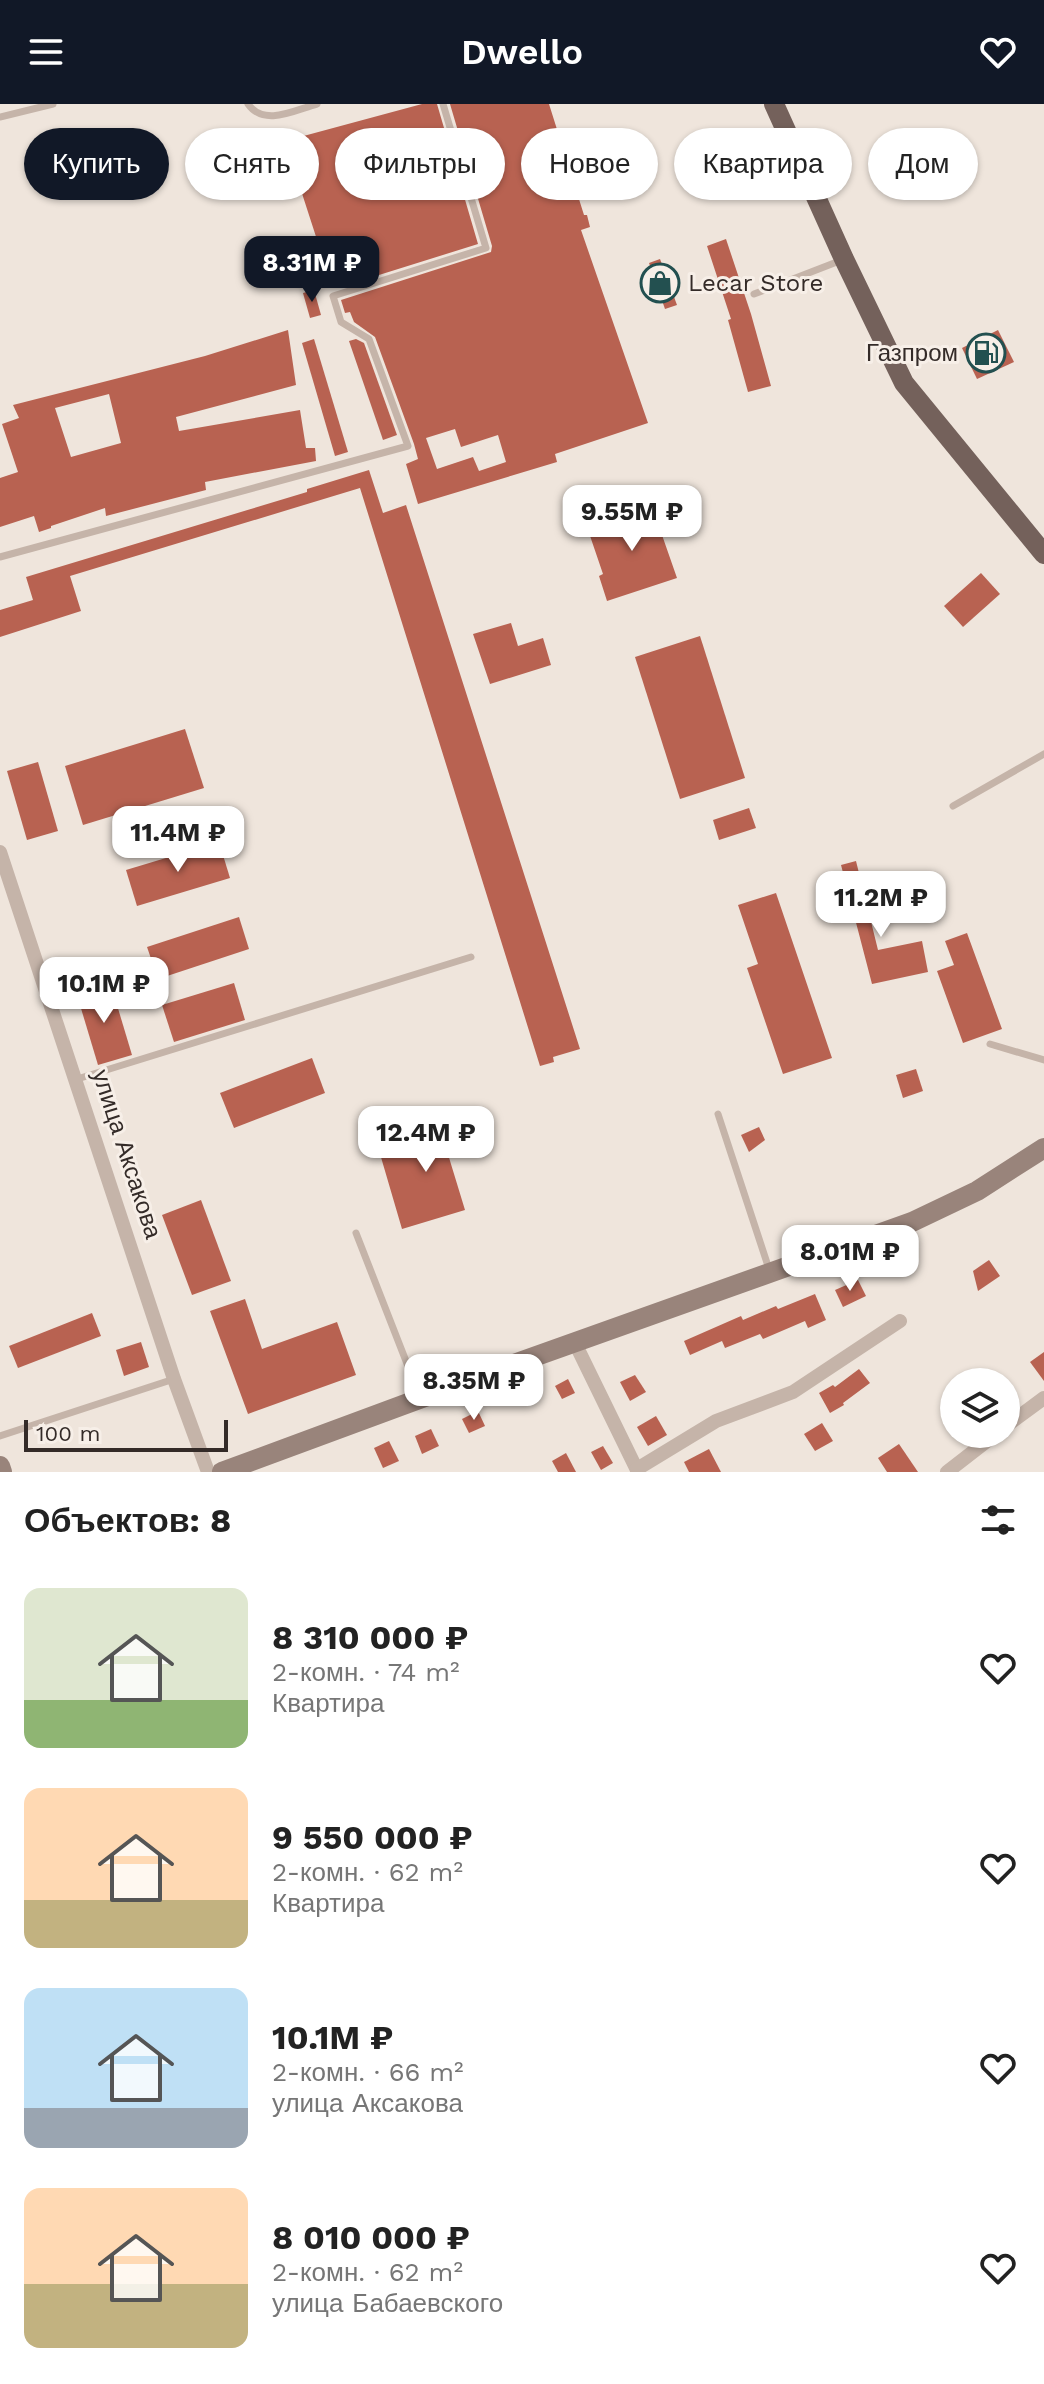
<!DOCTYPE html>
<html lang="ru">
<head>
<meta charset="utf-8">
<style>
  :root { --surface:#fff; --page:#f6f6f6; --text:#222; --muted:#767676; --accent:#111827 }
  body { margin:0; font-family:"Work Sans",sans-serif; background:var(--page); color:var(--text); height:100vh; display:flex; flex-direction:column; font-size:30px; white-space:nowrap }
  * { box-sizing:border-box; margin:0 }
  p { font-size:26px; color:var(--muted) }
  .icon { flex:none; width:44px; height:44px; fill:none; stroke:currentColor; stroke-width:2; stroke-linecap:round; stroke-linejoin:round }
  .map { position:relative; height:1368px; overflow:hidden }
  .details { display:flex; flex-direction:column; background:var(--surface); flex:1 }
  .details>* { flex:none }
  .guide { position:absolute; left:24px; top:24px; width:996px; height:72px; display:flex; gap:16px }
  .controls { position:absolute; left:940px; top:1264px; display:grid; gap:16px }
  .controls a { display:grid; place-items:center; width:80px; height:80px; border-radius:50%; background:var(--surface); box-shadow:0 2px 6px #0004; font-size:40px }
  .scale { position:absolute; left:24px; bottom:20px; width:204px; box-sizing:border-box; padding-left:8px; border:4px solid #342b28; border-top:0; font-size:22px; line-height:28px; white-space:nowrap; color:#342b28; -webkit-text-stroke:6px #f7efe8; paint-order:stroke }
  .price { position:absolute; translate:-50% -68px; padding:0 18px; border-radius:16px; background:#fff; color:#222; font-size:26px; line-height:52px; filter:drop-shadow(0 2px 4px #0008) }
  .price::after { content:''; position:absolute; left:50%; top:48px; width:24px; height:18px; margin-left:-12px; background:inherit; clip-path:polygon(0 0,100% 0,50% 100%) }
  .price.selected { background:var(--accent); color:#fff }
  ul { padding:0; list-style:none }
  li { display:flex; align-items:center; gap:24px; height:200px; padding:0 24px }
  li span { display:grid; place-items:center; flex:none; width:224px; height:160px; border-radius:16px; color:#555 }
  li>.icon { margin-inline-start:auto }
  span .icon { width:96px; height:96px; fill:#fffc; stroke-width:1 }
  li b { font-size:34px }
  h2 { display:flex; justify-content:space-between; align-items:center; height:96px; padding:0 24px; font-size:34px }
  .chip { padding:0 28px; border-radius:36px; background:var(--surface); box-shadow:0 2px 6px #0004; font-size:28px; line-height:72px }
  .chip.selected { background:var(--accent); color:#fff }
  header { display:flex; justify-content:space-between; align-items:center; height:104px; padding:0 24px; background:var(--accent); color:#fff; font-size:36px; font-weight:600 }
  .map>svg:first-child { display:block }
  .building { fill:#b86251; fill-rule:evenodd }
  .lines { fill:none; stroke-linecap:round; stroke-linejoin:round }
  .service { stroke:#c5b4a9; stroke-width:7 }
  .minor { stroke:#c5b4a9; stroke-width:14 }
  .secondary { stroke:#99847b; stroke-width:20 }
  .primary { stroke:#74615b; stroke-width:20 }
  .labels { text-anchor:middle; stroke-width:6; stroke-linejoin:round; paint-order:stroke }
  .poi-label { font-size:24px; fill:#342b28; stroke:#f7efe8; text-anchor:start }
  .street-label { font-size:24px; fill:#342b28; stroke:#f7efe8 }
</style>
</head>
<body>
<header><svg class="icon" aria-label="menu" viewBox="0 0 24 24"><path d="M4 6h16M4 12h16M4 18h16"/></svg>Dwello<svg class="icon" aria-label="heart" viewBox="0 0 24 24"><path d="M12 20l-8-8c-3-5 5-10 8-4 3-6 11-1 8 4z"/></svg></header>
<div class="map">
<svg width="1044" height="1368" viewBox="0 0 1044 1368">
  <rect width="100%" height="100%" fill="#efe5dc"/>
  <g class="building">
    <polygon points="422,0 437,0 478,140 347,181 332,143 320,145 285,37"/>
    <path d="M450 0H549L584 111H587L590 123 581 126 648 319 555 350 557 358 418 400 406 360 418 355 414 340 375 233 354 218 350 208 345 209 341 196 491 148 492 142ZM455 325 461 343 498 331 506 358 479 367 473 353 437 365 426 334Z"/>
    <polygon points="726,135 751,210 771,282 748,288 728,216 731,215 707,142"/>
    <polygon points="660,155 677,201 665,205 649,159"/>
    <polygon points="314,186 321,211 310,214 303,189"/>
    <path d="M288 226 296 281 176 313 179 327 300 306 306 344H315L316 357 205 378 206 386 106 412 105 404 51 422V424L39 428 34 412 0 423V374L18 368 2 320 19 314 13 301 205 252ZM109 290 121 339 71 353 55 304Z"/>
    <polygon points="998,226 1014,258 977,275 962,244"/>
    <polygon points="314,235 348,348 335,352 302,239"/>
    <polygon points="356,235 364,239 397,331 383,336 349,237"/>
    <polygon points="369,366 383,409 406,401 580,945 553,953 554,958 540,962 360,384 70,472 81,507 0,533 0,506 33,496 26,473 307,388 307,385"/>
    <polygon points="656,401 665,430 662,431 677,474 607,497 599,472 603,470 587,423"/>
    <polygon points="981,469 1000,490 963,523 944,502"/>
    <polygon points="511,519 518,542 543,534 551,561 490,580 473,530"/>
    <polygon points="700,532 745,674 680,695 635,553"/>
    <polygon points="185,625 204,684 83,721 65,662"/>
    <polygon points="38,658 58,727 27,736 7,667"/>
    <polygon points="749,704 756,724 719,736 713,716"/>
    <polygon points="219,738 230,774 137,802 126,766"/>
    <polygon points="856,757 878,846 922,837 928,868 872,880 841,761"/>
    <polygon points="776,789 832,954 783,970 747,864 758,860 738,801"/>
    <polygon points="239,813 249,845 158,875 147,843"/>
    <polygon points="967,829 1002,925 963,939 937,867 954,861 945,837"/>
    <polygon points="234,879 245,916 174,938 162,901"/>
    <polygon points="111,881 132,951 98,961 77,891"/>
    <polygon points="312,954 325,989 234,1024 220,989"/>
    <polygon points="916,965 923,987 903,994 896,971"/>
    <polygon points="469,1015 476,1038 447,1047 465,1106 402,1125 378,1043"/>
    <polygon points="759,1023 765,1036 749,1048 741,1031"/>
    <polygon points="201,1096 231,1177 192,1191 162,1111"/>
    <polygon points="989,1156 1000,1172 978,1187 973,1167"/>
    <polygon points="858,1176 866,1192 843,1203 835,1186"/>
    <polygon points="815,1190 826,1216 808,1224 805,1217 763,1235 760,1230 725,1244 722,1237 690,1251 684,1237 741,1212 743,1216 776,1202 778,1205"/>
    <polygon points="245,1195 262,1245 337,1218 356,1271 248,1310 210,1207"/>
    <polygon points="92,1209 101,1232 18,1264 9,1242"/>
    <polygon points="141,1238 149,1263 124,1272 116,1246"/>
    <polygon points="1044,1248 1044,1277 1030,1258"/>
    <polygon points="859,1265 870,1279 843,1299 844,1301 830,1309 819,1289 833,1281 835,1283"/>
    <polygon points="635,1271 646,1288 630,1297 620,1278"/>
    <polygon points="568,1275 575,1289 562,1295 555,1282"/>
    <polygon points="1006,1284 1018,1301 1006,1310"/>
    <polygon points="478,1307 485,1322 469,1329 462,1315"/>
    <polygon points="656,1312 667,1331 648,1342 637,1323"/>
    <polygon points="822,1319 833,1337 815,1347 804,1330"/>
    <polygon points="431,1325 439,1342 422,1350 415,1332"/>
    <polygon points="389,1337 399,1357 383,1364 374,1344"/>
    <polygon points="899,1340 918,1368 887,1368 878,1354"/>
    <polygon points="603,1342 613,1359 601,1366 591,1348"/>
    <polygon points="709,1345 721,1368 689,1368 684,1358"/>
    <polygon points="566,1349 576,1368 558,1368 552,1357"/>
  </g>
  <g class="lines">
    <g class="service">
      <path d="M248 0C264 23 295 6 317 0"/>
      <polyline points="0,13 53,0"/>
      <polyline points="754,190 842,156"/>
      <polyline points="0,453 408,342 369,235 341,218 333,192 486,144 443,0"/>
      <polyline points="953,702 1044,650"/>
      <polyline points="990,940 1044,956"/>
      <polyline points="74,976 471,853"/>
      <polyline points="718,1010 770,1168"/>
      <polyline points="356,1129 420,1293"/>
      <polyline points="0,1332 174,1275"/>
    </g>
    <g class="minor">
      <polyline points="0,748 174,1275 208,1368"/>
      <polyline points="575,1239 638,1368"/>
      <polyline points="1006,1322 1044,1294"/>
      <polyline points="637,1365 716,1317 793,1288 900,1217"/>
      <polyline points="947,1368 996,1330"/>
    </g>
    <g class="secondary">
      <polyline points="0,1362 2,1368"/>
      <polyline points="222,1368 503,1264 912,1118 977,1087 1044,1044"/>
    </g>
    <polyline class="primary" points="774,0 844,155 904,279 1044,450"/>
  </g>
  <defs>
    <symbol id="shop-ring" viewBox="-11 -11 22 22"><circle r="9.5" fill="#f7efe8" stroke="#235050" stroke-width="1.5"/><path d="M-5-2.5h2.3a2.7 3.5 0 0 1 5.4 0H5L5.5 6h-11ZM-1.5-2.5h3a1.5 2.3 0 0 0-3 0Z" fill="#235050"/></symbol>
    <symbol id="fuel-ring" viewBox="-11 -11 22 22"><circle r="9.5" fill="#f7efe8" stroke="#235050" stroke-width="1.5"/><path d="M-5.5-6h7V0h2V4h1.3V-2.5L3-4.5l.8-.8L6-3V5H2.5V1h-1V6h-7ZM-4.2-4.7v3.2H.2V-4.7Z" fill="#235050"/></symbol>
  </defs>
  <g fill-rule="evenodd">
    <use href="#shop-ring" x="638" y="157" width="44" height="44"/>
    <use href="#fuel-ring" x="964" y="227" width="44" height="44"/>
  </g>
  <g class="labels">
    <g class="poi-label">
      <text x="688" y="187">Lecar Store</text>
      <text x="958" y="257" text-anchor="end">Газпром</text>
    </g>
    <g class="street-label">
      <text transform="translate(127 1050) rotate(72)" y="8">улица Аксакова</text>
    </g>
  </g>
</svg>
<div class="controls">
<a><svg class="icon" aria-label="layers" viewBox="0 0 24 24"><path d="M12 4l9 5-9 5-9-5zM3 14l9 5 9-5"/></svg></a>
</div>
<div class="scale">100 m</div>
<b class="price selected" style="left:312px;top:200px">8.31M ₽</b>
<b class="price" style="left:632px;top:449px">9.55M ₽</b>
<b class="price" style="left:178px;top:770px">11.4M ₽</b>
<b class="price" style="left:881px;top:835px">11.2M ₽</b>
<b class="price" style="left:104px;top:921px">10.1M ₽</b>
<b class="price" style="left:426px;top:1070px">12.4M ₽</b>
<b class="price" style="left:850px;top:1189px">8.01M ₽</b>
<b class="price" style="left:474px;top:1318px">8.35M ₽</b>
<div class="guide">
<a class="chip selected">Купить</a>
<a class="chip">Снять</a>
<a class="chip">Фильтры</a>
<a class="chip">Новое</a>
<a class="chip">Квартира</a>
<a class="chip">Дом</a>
</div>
</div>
<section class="details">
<h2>Объектов: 8<svg class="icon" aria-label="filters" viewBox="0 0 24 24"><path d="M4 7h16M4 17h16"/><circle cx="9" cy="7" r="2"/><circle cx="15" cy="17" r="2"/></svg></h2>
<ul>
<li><span style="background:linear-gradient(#dfe7d0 70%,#8fb573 0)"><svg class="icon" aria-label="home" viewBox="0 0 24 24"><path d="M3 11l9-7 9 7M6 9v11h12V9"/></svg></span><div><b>8 310 000 ₽</b><p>2-комн. · 74 m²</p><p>Квартира</p></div><svg class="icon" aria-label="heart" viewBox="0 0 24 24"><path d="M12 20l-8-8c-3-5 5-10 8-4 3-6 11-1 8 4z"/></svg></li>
<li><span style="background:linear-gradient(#ffd9b3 70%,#c2b280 0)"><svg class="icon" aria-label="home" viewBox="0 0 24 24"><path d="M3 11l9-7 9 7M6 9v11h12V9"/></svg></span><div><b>9 550 000 ₽</b><p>2-комн. · 62 m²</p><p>Квартира</p></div><svg class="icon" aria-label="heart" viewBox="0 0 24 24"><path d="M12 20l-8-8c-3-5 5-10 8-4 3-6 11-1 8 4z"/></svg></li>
<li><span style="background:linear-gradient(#bfe0f5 75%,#9aa5b1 0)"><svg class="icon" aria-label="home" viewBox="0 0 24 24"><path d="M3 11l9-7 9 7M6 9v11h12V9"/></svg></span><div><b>10.1M ₽</b><p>2-комн. · 66 m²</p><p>улица Аксакова</p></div><svg class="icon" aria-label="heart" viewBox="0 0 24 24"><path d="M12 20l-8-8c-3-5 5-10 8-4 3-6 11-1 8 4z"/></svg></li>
<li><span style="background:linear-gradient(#ffd9b3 60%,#c2b280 0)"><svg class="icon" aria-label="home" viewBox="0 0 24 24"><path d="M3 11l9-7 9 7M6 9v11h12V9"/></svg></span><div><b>8 010 000 ₽</b><p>2-комн. · 62 m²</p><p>улица Бабаевского</p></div><svg class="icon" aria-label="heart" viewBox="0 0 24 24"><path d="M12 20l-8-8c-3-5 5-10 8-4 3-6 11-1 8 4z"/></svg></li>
</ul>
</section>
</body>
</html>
